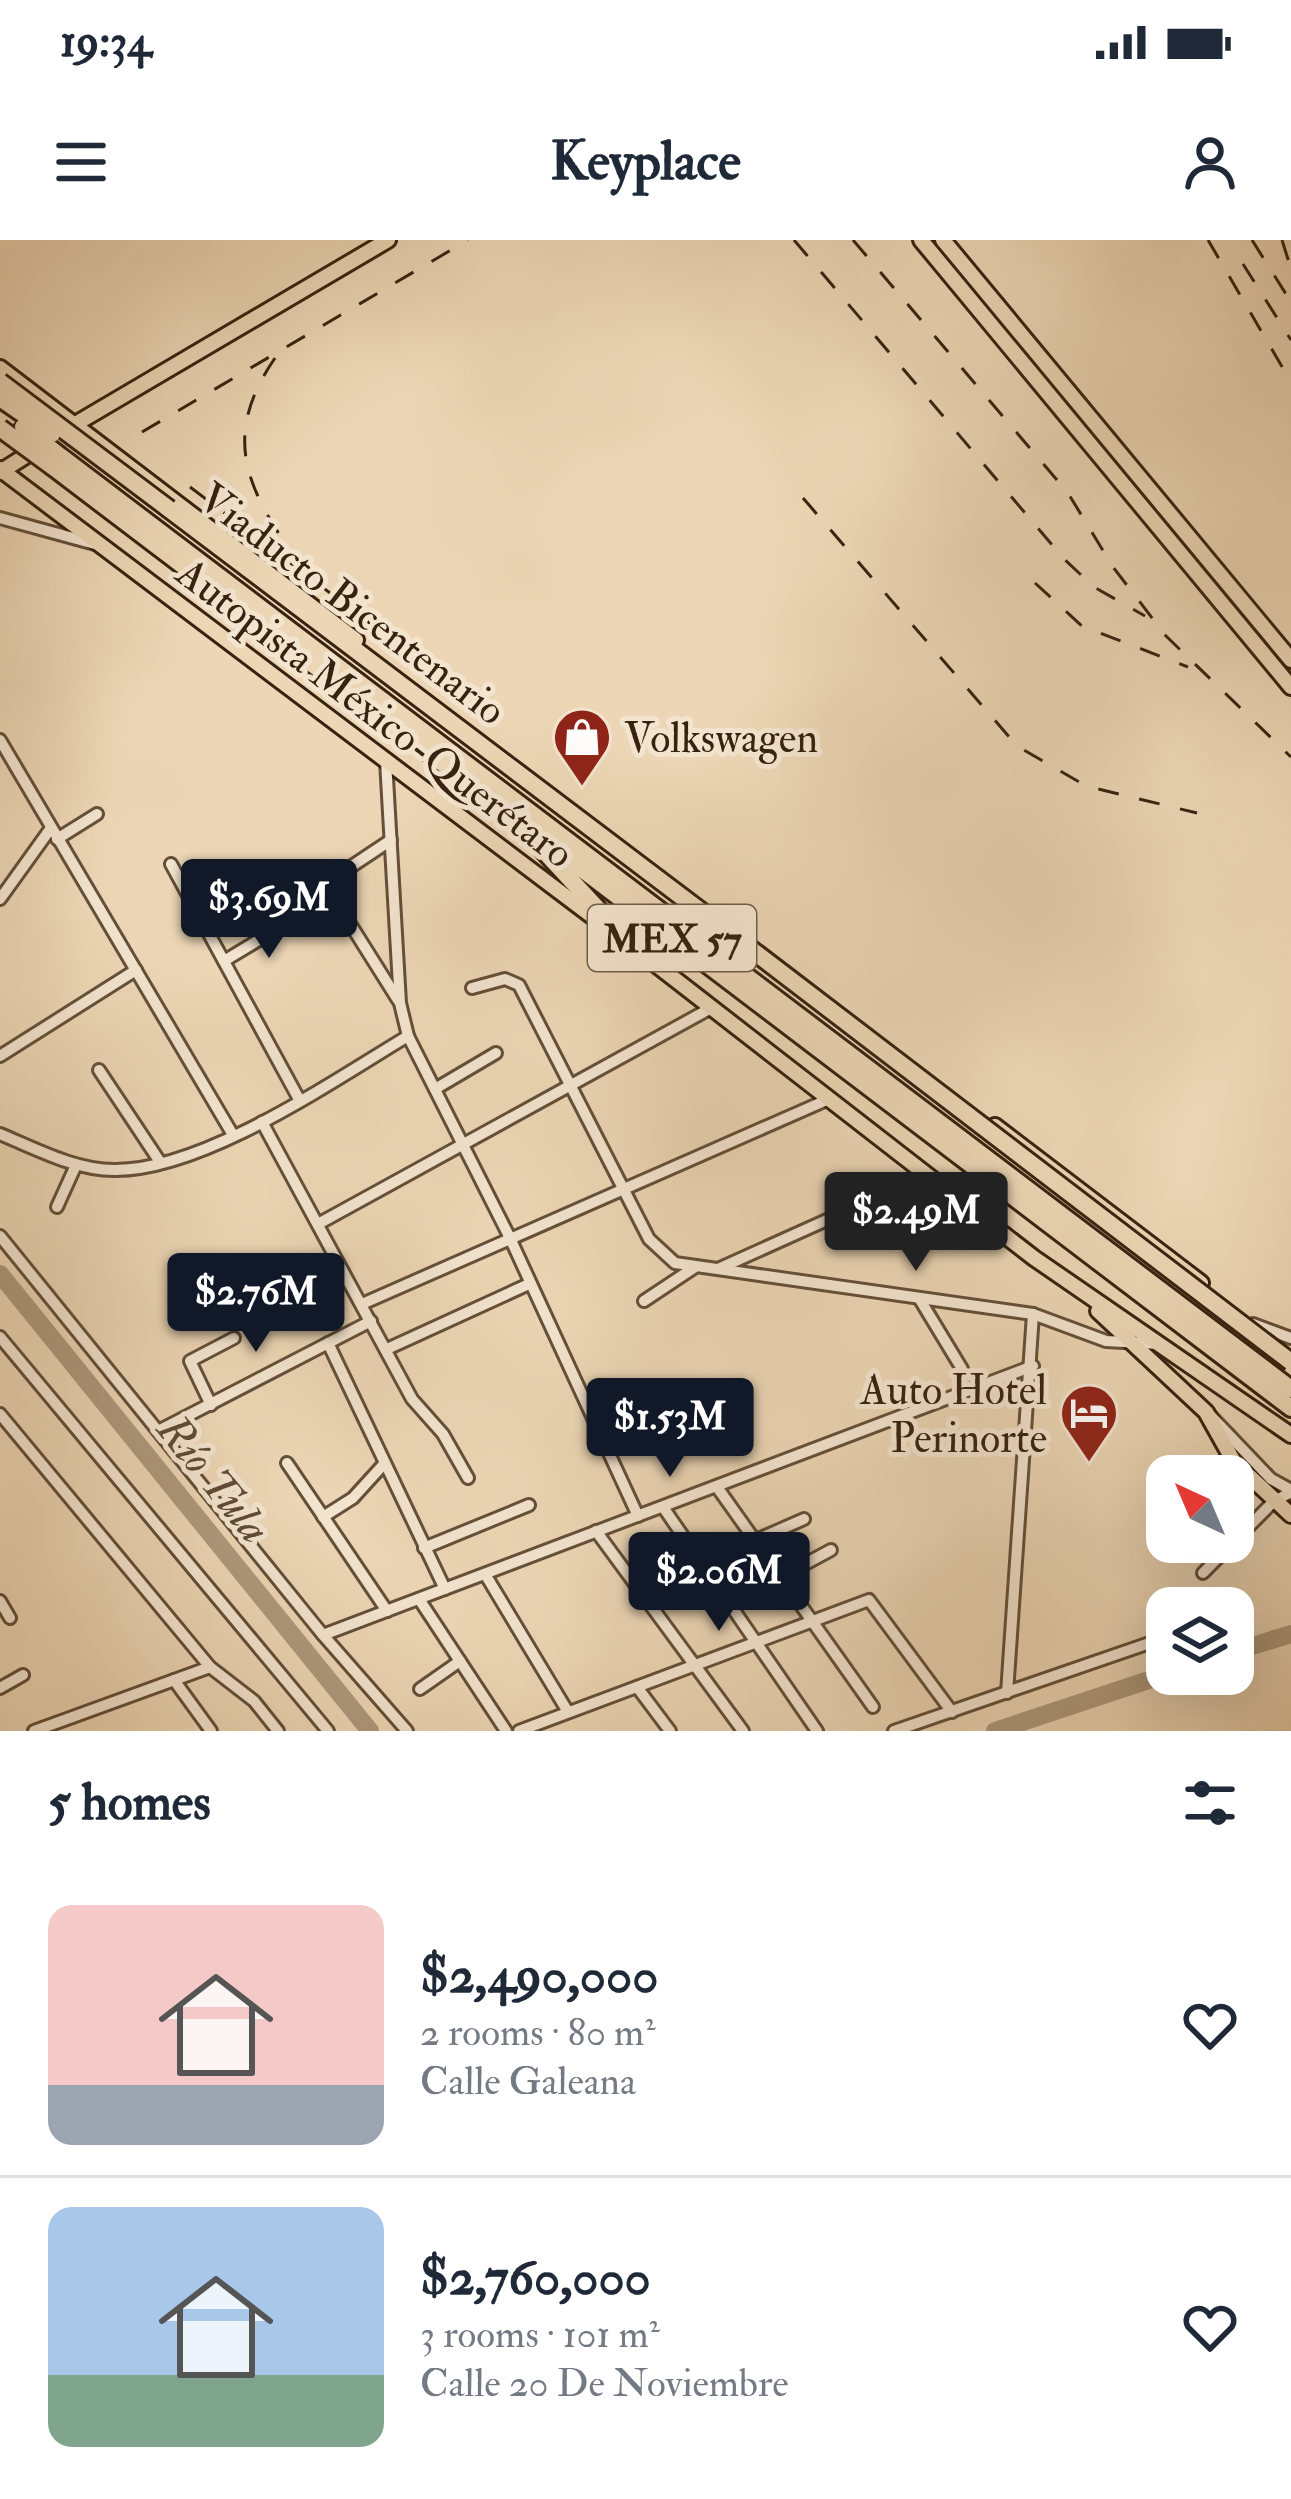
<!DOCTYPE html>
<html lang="en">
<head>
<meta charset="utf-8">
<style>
  :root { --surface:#fff; --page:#f6f6f7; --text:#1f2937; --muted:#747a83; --line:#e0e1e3; --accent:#111827 }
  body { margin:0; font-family:"IM FELL Double Pica",serif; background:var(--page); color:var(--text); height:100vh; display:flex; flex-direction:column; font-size:45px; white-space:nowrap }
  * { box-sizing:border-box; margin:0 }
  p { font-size:39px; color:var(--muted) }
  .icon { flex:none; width:66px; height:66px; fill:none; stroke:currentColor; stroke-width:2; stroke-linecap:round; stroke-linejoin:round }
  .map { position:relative; height:1491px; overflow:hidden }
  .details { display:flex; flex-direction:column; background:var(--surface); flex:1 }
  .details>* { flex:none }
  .needle { width:78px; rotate:316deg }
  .tools { position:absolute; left:1146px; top:1215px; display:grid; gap:24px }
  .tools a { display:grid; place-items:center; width:108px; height:108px; border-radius:24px; background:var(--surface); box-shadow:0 12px 48px #0002; font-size:60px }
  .price { position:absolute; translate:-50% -102px; padding:0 27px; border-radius:12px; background:var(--accent); color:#fff; font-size:39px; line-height:78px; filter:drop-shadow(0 3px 6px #0008) }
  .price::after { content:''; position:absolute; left:50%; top:72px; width:36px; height:27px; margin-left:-18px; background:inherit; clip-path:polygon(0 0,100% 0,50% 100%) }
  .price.selected { background:#222; color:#fff }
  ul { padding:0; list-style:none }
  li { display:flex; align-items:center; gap:36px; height:300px; padding:0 48px }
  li+li { border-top:3px solid var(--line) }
  li span { display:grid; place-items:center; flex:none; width:336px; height:240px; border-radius:24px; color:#555 }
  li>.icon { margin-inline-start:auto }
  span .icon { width:144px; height:144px; fill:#fffc; stroke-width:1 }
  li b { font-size:51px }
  h2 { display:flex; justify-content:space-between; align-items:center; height:144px; padding:0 48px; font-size:51px }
  .status { display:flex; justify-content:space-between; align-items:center; height:84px; padding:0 60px; background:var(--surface); direction:ltr }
  .status svg { height:33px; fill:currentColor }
  header { display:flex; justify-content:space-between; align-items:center; height:156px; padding:0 48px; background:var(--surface); font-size:54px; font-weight:800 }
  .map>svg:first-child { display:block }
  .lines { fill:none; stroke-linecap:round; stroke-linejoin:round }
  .river { stroke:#ae997d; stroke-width:18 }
  .minor-casing { stroke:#644f38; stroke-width:16 }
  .major-casing { stroke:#36220f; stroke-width:20 }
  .highway-casing { stroke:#36220f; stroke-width:22 }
  .minor { stroke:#f3e4cf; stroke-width:10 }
  .major { stroke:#ecd6b5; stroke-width:14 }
  .highway { stroke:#ecd6b5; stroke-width:16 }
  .rail { stroke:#36220f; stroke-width:3; stroke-dasharray:21 21; stroke-linecap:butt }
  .highway-bridge-casing { stroke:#36220f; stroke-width:22; stroke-linecap:butt }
  .highway-bridge { stroke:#ecd6b5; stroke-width:16 }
  .labels { text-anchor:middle; stroke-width:10; stroke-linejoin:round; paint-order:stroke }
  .shield { fill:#f3e4cf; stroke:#6f5c49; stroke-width:3 }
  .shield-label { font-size:39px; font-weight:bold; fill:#36220f }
  .street-label { font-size:42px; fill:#36220f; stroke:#f3e4cf }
  .poi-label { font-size:42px; fill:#36220f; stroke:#f3e4cf; text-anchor:start }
  .water-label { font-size:45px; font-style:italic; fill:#604c36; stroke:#f3e4cf }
</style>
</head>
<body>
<div class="status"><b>19:34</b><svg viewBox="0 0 49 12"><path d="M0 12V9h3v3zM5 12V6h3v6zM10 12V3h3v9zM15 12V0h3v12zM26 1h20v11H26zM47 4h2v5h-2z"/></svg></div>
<header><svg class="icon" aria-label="menu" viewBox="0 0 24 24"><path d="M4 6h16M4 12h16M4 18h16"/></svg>Keyplace<svg class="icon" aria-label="person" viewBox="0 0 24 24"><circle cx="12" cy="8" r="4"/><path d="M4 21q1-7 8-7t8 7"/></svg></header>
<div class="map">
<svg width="1291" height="1491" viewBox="0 0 1291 1491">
  <rect width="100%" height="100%" fill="#ecd6b5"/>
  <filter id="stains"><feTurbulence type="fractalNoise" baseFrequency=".00167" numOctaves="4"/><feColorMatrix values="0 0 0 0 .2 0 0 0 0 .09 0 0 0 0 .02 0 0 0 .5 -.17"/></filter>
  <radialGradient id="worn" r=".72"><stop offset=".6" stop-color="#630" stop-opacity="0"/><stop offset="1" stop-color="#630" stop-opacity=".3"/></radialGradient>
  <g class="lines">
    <g class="river">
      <polyline points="0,1034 370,1491"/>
      <polyline points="1233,1412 1291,1394"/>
      <polyline points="995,1491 1167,1434"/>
    </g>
    <defs>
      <g id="minor">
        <polyline points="0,278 95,304"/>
        <polyline points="0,500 233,895"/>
        <polyline points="386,521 400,763 408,796 510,998 638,1276"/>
        <polyline points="57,599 97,574"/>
        <polyline points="391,600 325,644 398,760"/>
        <polyline points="171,624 300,861"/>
        <polyline points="0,659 51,588"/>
        <polyline points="224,721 290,681"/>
        <polyline points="472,748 505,739 519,745 649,999 675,1023 1033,1074 1106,1101 1160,1104"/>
        <polyline points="0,816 136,730"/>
        <polyline points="99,830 160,922"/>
        <polyline points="435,849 496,813"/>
        <polyline points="262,882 412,1159 443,1194 468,1238"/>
        <path d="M0 894C36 909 75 930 114 930 203 931 333 841 408 796"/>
        <polyline points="57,967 76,925"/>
        <polyline points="318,984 713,767"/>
        <polyline points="0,996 323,1395 407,1491"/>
        <polyline points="720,1028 887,953"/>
        <polyline points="919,1058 962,1129"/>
        <polyline points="644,1061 695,1027"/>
        <polyline points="362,1064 829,859"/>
        <polyline points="1253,1084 1291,1098"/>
        <polyline points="0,1097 328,1491"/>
        <polyline points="328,1103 445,1349"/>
        <polyline points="387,1109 529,1044"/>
        <polyline points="211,1165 190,1121 234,1098"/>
        <polyline points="0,1174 210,1427 254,1461 278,1491"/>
        <polyline points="1209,1174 1271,1239 1291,1250"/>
        <polyline points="162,1189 371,1081"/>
        <polyline points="287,1223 387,1371"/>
        <polyline points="717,1247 873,1467"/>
        <polyline points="663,1267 817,1491"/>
        <polyline points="323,1277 353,1258 383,1225"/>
        <polyline points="596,1291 743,1491"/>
        <polyline points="754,1301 804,1279"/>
        <polyline points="424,1308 529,1265"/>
        <polyline points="1203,1333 1273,1262 1291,1252"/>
        <polyline points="485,1334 568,1472"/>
        <polyline points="779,1338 831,1310"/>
        <polyline points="419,1359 506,1491"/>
        <polyline points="0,1361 10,1378"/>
        <polyline points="323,1395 1033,1126"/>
        <polyline points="174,1440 211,1491"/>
        <polyline points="637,1447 670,1491"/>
        <polyline points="0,1448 23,1435"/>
        <polyline points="420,1449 460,1421"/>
        <polyline points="1007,1453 1033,1074"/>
        <polyline points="34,1491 210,1427"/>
        <polyline points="519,1491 869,1360 952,1472"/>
        <polyline points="894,1491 1167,1397"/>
      </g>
      <g id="major">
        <polyline points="921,0 1291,447"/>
        <polyline points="943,0 1291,420"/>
        <polyline points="0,128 356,400"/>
        <polyline points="72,186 388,0"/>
        <polyline points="0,229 609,689"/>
        <polyline points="0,232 38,208"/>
        <polyline points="627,702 1034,1018 1291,1195"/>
        <polyline points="995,886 1201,1043"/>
        <polyline points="1098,1071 1206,1172 1234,1222 1291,1275"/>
      </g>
      <g id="highway">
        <polyline points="0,171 9,177"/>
        <polyline points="60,216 1291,1149"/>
        <polyline points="53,227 1291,1168"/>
        <polyline points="169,269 748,707"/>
        <polyline points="544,611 633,707"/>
      </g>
    </defs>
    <use href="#minor" class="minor-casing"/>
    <use href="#major" class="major-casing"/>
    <use href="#highway" class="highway-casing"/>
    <use href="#minor" class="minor"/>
    <use href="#major" class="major"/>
    <use href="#highway" class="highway"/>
    <g class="rail">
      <polyline points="794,0 1064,319 1094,347 1145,376"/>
      <polyline points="853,0 1068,253 1113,327 1166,396 1291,517"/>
      <polyline points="1208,0 1291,142"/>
      <polyline points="1252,0 1291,62"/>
      <polyline points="1282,0 1291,29"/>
      <polyline points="1243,24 1291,100"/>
      <path d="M275 118C222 195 245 246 294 316"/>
      <polyline points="142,192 468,0"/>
      <polyline points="190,247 400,406"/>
      <polyline points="803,258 1017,506 1086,546 1197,573"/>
      <polyline points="1035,343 1082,386 1188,427"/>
    </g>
    <defs>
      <g id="highway-bridge">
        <polyline points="0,142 169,269"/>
        <polyline points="0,158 52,194"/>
        <polyline points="23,187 60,216"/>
        <polyline points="0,188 53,227"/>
        <polyline points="748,707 1291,1122"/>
      </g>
    </defs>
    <use href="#highway-bridge" class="highway-bridge-casing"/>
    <use href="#highway-bridge" class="highway-bridge"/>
  </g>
  <defs>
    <symbol id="shop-pin" viewBox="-11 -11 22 30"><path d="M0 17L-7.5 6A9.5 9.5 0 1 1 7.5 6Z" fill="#8f2418" stroke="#f3e4cf"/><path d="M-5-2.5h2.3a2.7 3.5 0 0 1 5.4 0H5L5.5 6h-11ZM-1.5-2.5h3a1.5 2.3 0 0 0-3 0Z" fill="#fff"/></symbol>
    <symbol id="hotel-pin" viewBox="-11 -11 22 30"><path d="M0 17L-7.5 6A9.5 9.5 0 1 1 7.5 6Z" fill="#8f2418" stroke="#f3e4cf"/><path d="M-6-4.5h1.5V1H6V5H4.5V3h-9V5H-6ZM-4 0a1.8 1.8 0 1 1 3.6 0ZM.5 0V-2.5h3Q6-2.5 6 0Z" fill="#fff"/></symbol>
  </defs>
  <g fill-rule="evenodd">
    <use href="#shop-pin" x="549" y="464" width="66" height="90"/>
    <use href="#hotel-pin" x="1056" y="1140" width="66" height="90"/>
  </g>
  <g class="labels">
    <rect class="shield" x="588" y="665" width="168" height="66" rx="9"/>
    <g class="shield-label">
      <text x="672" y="712">MEX 57</text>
    </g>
    <g class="street-label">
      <text transform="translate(353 363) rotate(37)" y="15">Viaducto Bicentenario</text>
      <text transform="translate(376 472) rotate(37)" y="15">Autopista México-Querétaro</text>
    </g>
    <g class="poi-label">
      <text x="624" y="512">Volkswagen</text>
      <text x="1047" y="1164" text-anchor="end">Auto Hotel<tspan x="1047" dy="48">Perinorte</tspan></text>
    </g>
    <g class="water-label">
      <text transform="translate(215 1238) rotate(51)" y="16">Río Tula</text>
    </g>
  </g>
  <rect width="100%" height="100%" filter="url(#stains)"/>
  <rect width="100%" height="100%" fill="url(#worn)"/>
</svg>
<div class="tools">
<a><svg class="needle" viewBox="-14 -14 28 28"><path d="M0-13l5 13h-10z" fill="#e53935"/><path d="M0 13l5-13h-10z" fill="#747a83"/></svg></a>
<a><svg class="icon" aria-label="layers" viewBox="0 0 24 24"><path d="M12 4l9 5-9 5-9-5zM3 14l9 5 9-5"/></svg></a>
</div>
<b class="price" style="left:269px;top:721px">$3.69M</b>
<b class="price selected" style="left:916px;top:1034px">$2.49M</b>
<b class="price" style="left:256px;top:1115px">$2.76M</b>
<b class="price" style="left:670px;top:1240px">$1.53M</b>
<b class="price" style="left:719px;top:1394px">$2.06M</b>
</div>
<section class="details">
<h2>5 homes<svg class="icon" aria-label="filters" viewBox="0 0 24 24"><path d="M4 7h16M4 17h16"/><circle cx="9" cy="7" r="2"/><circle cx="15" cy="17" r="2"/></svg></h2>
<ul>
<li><span style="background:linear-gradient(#f6c9c9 75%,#9aa5b1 0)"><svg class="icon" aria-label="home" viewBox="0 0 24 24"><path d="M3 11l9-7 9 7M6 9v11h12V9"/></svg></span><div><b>$2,490,000</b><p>2 rooms · 80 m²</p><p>Calle Galeana</p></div><svg class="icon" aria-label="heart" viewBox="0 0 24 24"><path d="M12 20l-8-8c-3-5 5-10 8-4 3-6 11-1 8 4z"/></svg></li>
<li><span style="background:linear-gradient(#a9c7e8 70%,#7fa58c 0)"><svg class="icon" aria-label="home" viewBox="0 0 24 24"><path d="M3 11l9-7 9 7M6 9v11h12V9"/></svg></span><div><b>$2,760,000</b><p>3 rooms · 101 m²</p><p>Calle 20 De Noviembre</p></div><svg class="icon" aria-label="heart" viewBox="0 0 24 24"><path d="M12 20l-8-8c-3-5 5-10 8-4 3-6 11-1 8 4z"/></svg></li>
</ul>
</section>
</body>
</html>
